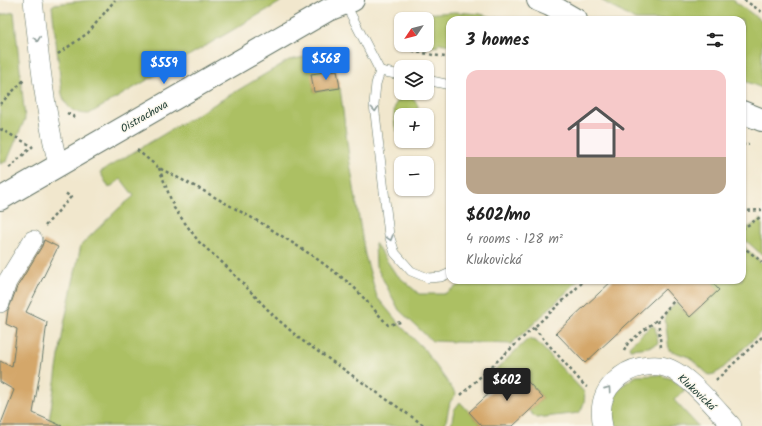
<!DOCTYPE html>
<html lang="en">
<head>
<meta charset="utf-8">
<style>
  :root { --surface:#fff; --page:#f6f6f6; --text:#222; --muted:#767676; --accent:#1a73e8 }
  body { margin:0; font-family:Kalam,sans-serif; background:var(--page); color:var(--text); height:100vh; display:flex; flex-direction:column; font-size:15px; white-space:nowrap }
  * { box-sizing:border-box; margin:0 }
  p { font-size:13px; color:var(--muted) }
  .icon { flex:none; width:22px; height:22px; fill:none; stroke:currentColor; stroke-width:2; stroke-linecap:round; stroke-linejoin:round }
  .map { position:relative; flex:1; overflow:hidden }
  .drawer { position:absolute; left:446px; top:16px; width:300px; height:268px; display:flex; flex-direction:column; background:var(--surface); border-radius:12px; box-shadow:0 1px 3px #0004 }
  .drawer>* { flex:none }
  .needle { width:26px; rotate:235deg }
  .tools { position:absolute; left:394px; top:12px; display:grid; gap:8px }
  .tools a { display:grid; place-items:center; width:40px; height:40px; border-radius:8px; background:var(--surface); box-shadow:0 1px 3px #0004; font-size:20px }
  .price { position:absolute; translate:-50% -34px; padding:0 9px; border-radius:4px; background:var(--accent); color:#fff; font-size:13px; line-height:26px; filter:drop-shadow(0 1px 2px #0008) }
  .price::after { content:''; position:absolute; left:50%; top:24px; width:12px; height:9px; margin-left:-6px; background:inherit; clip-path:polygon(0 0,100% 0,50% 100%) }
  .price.active { background:#222; color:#fff }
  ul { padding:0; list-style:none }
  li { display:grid; align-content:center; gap:8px; height:212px; padding:0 20px }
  li span { display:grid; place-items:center; height:124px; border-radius:12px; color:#555 }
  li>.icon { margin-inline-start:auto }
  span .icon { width:72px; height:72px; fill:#fffc; stroke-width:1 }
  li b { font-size:17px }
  h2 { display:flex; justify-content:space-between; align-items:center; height:48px; padding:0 20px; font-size:17px }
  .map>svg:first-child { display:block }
  .green { fill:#acc064; stroke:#667e4c }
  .building { fill:#d4a76a }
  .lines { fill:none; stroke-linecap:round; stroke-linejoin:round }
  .lane-casing { stroke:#68786a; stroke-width:10 }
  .street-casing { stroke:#68786a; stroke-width:20 }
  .secondary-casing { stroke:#68786a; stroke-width:24 }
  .path { stroke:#68786a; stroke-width:2.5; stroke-dasharray:3 3; stroke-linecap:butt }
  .lane { stroke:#fff; stroke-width:9 }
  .street { stroke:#fff; stroke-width:19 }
  .secondary { stroke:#fff; stroke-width:22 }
  .oneway { stroke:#8f9e9a }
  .labels { text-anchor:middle; stroke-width:3; stroke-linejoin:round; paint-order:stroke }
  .street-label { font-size:11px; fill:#1f3d34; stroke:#fbf7ec }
</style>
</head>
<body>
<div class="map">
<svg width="762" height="426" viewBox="0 0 762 426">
  <rect width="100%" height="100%" fill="#fbf7ec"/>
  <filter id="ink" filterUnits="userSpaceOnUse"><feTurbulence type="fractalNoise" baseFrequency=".025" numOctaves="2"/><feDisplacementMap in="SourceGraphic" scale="8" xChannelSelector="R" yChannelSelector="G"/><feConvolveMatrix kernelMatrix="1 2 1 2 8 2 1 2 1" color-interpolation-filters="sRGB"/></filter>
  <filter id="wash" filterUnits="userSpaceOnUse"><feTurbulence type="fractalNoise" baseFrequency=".012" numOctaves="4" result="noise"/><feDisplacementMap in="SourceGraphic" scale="16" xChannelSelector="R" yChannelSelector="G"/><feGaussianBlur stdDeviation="0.9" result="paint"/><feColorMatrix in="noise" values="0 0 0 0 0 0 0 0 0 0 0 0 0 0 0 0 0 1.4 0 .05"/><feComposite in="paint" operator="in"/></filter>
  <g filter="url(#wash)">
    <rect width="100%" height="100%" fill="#f1e7cd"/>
    <g class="green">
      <path d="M91 0H284L89 114C74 114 66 108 62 94L52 6 55 4Z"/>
      <polygon points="601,0 733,0 762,21 762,88 742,80 742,20 635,20"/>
      <polygon points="14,12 25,119 7,161 0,164 0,15"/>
      <polygon points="455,12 480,14 505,20 450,20 450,45 439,43 437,47 426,45 427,45 427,19 416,19 421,14"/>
      <polygon points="321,54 337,70 312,74 314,92 340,88 349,157 365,255 377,297 401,326 424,349 456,394 450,402 445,426 55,426 49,421 64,324 81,245 118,209 134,196 121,179 109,188 100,172 289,60"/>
      <path d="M404 97C411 96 415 100 418 106L417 115H401V135C399 133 398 132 396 130 394 125 393 108 396 103 398 101 401 99 404 97Z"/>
      <polygon points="762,219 762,255 742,237 742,231"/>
      <polygon points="375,243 395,273 419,294 444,294 462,283 465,280 579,280 527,330 511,344 432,341 399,310 376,266"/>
      <polygon points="742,245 762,263 762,331 721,370 714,374 709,375 689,357 669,350 665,318 666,313 676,303 690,317 719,290 710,280 742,280"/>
      <path d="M651 326 655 327 658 343C652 348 638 348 630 349L629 346Z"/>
      <path d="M528 339 536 341 584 392C586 398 583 408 579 413L536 418 529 411 543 398 516 369 502 381 498 391 489 381V376Z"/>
      <polygon points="659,375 672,379 685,390 674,400 698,426 610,426 610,406 613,397 623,385 636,376"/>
      <polygon points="460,402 482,426 451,426 454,410"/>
    </g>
    <g id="blocks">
      <g class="building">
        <polygon points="337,70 340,88 314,92 311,74"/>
        <polygon points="44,240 58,247 26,312 47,322 42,361 33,413 62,426 0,426 14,390 0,382 0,361 12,367 17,329 6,324 8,310 10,306 17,287 42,246"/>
        <polygon points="613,280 710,280 719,290 690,317 665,289 585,363 556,333"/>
        <polygon points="516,369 543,398 513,426 482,426 469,412"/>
      </g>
    </g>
  </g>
  <g filter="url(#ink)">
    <use href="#blocks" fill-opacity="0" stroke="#68786a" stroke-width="1"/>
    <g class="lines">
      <defs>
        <g id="lane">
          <polyline points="345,3 380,71 376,84 374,104 389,235 395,253 411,271 428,278 441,277 450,273"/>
          <polyline points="380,71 401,75"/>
          <polyline points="427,80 450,85"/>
        </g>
        <g id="street">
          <path d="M33 0C39 56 45 111 58 165"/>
          <polyline points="0,303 7,282 33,240"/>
          <path d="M603 426C599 409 602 393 615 381 622 374 631 369 641 367 647 366 654 365 660 366 685 369 715 408 732 426"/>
        </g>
        <g id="secondary">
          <polyline points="538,0 550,5 576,20"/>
          <polyline points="742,112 762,120"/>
          <polyline points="0,199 302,25 328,10 353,0"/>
        </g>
      </defs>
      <use href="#lane" class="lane-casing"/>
      <use href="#street" class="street-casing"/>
      <use href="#secondary" class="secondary-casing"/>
      <g class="path">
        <polyline points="744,0 762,12"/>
        <polyline points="407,48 417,52 450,58"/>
        <polyline points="58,54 88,33 115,0"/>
        <polyline points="0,104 24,80"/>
        <polyline points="67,113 77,118"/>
        <polyline points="0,129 32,146"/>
        <polyline points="742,145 749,144"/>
        <polyline points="137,150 159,168 200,189 263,224 313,256 352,285 388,325 401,322"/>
        <polyline points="9,168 33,146"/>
        <polyline points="159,168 174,208 199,242 225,265 274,316 300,339 425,426"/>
        <polyline points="742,211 762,210"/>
        <polyline points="45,226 71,197 65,193"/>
        <polyline points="742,229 762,216"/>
        <polyline points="742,246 762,262"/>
        <polyline points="534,328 585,386 587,387"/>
        <polyline points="661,347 658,319 674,301"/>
        <polyline points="624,351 628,343 658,319"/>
        <polyline points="716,380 762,337"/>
        <path d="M461 395C502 356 544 319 585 280"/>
      </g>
      <use href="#lane" class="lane"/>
      <use href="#street" class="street"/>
      <use href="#secondary" class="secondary"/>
    </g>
    <defs><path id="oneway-chevron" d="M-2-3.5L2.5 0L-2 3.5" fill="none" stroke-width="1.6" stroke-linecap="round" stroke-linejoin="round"/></defs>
    <g class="oneway">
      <use href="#oneway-chevron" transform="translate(37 39) rotate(84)"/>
      <use href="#oneway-chevron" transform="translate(375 109) rotate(85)"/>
      <use href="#oneway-chevron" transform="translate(390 238) rotate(74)"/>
      <use href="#oneway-chevron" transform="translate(608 389) rotate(-55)"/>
    </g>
  </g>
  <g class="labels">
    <g class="street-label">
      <text transform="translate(144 116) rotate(-30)" y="4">Oistrachova</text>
      <text transform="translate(697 392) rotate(43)" y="4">Klukovická</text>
    </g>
  </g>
</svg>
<div class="tools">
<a><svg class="needle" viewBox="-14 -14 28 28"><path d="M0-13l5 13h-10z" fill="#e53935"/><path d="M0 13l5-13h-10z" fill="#767676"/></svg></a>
<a><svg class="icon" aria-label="layers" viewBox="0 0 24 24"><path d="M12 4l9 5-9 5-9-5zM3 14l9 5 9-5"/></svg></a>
<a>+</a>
<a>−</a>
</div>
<b class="price" style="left:326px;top:81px">$568</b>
<b class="price" style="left:164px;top:85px">$559</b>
<b class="price active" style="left:507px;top:402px">$602</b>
<section class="drawer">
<h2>3 homes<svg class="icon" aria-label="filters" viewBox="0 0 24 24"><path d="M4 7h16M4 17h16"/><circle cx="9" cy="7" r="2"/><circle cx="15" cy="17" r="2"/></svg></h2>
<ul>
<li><span style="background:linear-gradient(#f6c9c9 70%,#b9a48a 0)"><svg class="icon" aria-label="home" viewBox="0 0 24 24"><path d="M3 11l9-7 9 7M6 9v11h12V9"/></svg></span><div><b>$602/mo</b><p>4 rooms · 128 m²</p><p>Klukovická</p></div></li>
</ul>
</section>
</div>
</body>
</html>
